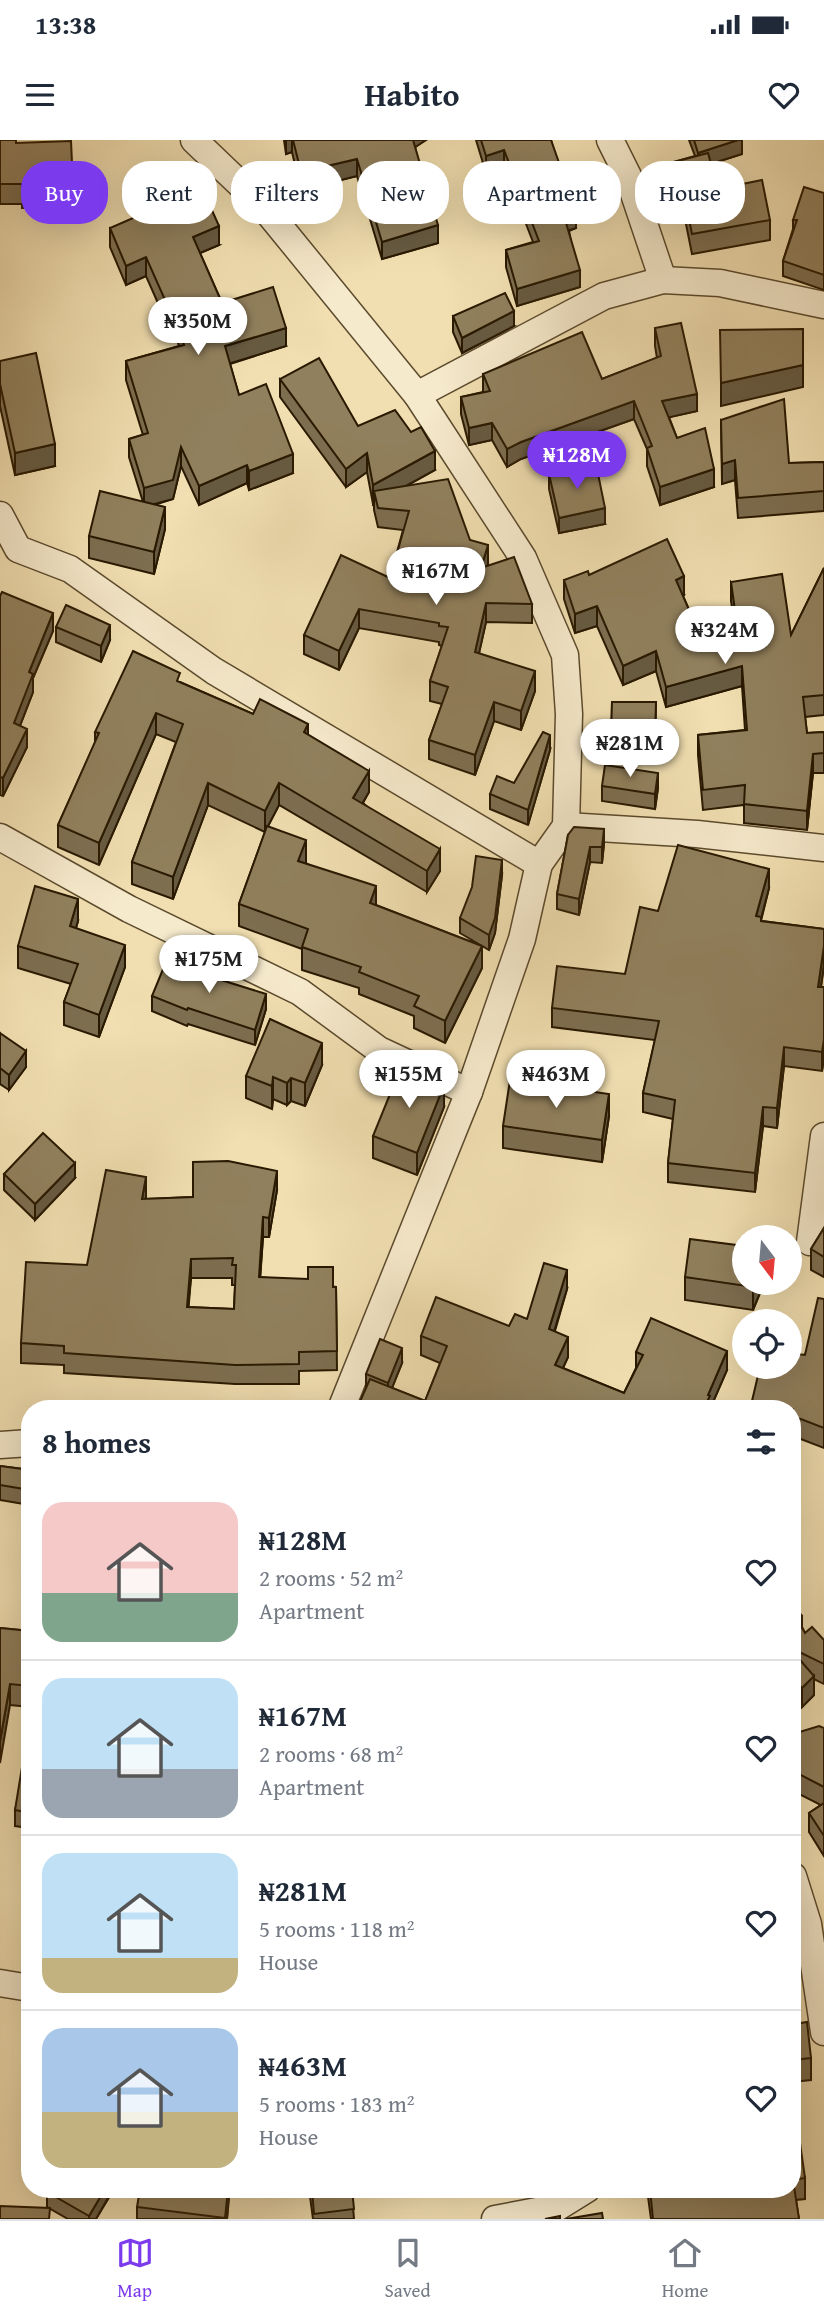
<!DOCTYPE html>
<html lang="en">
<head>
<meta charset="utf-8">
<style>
  :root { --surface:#fff; --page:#f2f2f3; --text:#1f2937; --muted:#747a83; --line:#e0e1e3; --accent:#7c3aed }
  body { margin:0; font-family:"Gentium Book Plus",serif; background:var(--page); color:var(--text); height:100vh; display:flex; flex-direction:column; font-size:26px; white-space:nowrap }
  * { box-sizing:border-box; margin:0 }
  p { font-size:23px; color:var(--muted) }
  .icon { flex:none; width:38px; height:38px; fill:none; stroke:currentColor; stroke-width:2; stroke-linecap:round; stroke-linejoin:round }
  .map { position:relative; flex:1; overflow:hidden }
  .panel { position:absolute; left:21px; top:1260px; width:780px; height:798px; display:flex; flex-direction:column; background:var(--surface); border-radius:28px; box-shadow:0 7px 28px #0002 }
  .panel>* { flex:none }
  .top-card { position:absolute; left:21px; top:21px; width:782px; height:63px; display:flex; gap:14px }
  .needle { width:46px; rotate:164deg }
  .controls { position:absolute; left:732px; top:1085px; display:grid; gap:14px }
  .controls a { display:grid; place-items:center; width:70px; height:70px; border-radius:50%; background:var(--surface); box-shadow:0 7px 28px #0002; font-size:35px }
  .price { position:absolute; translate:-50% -60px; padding:0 16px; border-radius:24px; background:#fff; color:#222; font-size:23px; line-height:46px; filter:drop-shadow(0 2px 4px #0008) }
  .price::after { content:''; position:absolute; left:50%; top:42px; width:21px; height:16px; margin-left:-10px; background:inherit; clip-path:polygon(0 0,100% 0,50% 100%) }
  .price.current { background:var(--accent); color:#fff }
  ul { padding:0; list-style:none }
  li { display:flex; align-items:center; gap:21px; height:175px; padding:0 21px }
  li+li { border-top:2px solid var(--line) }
  li span { display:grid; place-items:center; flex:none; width:196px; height:140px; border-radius:21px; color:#555 }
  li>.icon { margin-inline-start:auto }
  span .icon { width:84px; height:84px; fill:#fffc; stroke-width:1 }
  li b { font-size:30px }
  h2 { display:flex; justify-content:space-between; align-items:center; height:84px; padding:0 21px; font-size:30px }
  .pill { padding:0 24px; border-radius:28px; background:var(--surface); box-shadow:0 7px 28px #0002; font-size:24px; line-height:63px }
  .pill.current { background:var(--accent); color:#fff }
  .status { display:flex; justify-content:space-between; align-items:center; height:49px; padding:0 35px; background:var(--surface); direction:ltr }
  .status svg { height:19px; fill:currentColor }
  header { display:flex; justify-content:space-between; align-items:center; height:91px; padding:0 21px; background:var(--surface); font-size:32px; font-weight:700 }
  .menu { display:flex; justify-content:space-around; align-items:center; height:98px; border-top:2px solid var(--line); background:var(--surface); font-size:19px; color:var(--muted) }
  .menu a { display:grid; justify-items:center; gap:4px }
  .menu .current { color:var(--accent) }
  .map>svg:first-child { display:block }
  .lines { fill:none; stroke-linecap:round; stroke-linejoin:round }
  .minor-casing { stroke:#5b4a2d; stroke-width:29 }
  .minor { stroke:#f6eacc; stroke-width:26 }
  .wall { fill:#7d6e50; stroke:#291901; stroke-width:2; fill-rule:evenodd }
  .shaded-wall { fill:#665a41; stroke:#291901; stroke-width:2 }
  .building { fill:#91805d; stroke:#291901; stroke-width:2; fill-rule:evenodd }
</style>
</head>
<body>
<div class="status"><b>13:38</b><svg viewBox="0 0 49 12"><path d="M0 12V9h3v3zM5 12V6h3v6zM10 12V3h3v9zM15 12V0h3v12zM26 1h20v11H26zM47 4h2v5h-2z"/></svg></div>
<header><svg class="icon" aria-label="menu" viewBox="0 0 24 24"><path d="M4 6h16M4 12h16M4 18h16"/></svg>Habito<svg class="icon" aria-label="heart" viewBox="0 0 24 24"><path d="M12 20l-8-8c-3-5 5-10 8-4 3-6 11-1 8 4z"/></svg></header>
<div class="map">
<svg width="824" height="2079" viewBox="0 0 824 2079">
  <rect width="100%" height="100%" fill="#f1dfb1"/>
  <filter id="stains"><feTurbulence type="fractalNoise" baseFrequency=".00286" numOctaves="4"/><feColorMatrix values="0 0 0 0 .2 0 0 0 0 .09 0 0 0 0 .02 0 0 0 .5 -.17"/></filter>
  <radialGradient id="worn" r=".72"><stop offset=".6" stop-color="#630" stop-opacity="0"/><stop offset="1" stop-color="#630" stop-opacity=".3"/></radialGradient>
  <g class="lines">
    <defs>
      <g id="minor">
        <polyline points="194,0 262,65 417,255 523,418 565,515 569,574 566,686 539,724 522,799 469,952 341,1269"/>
        <polyline points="610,0 628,36 663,140"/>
        <polyline points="417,255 604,156 663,140 720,143 824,165"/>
        <polyline points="0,375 18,409 70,429 214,531 539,724"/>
        <polyline points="566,686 697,694 824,708"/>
        <polyline points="0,697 129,769 300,852 379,910 469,952"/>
        <polyline points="810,1102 824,996"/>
        <polyline points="0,1305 30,1303"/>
        <polyline points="793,1736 808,1784 824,1892"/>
        <polyline points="0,1843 30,1848"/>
        <polyline points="495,2079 558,2067 587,2049"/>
      </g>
    </defs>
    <use href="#minor" class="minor-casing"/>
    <use href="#minor" class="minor"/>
  </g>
  <g class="wall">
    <polygon points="0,0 16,3 73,45 73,66 22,68 22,64 0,64"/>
    <polygon points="284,0 426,0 415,7 438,103 382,119 357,36 301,50 292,12 286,14"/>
    <polygon points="476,0 551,0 576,88 569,91 580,147 517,166 506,127 506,110 533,102 504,27 486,33"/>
    <polygon points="689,0 742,0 742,14 711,24 718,49 770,80 770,100 692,114 683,69 667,74 659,47 659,26 695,16"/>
    <polygon points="824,53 824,150 783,136 783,121 793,89 793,80"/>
    <polygon points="110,88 219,105 200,113 222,163 286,206 230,224 239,255 293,333 249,350 247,343 199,365 181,326 173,359 154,365 165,389 154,434 89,418 89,396 143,362 129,317 129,299 143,295 126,240 126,221 179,206 170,177 165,179 146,136 126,145 110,107"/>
    <polygon points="453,176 514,186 462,213 453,192"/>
    <polygon points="655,188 697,271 669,277 677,298 714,347 660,365 647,326 647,309 634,279 521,319 507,327 492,300 469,305 461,274 461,257 483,252 483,234 602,239 657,218 655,206"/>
    <polygon points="0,221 55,326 15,335 0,266"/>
    <polygon points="280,239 358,286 435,330 406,346 470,400 488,424 487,426 532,464 532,483 486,482 479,513 535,551 521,590 494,581 475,635 429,619 429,600 442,564 430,561 430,541 442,506 439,505 439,502 359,488 339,530 304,514 304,495 390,438 403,390 378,387 374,370 374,363 373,364 367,332 346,347 280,257"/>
    <polygon points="721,280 789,323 824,322 824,371 738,378 735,340 722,344"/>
    <polygon points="549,334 605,384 559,393 549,349"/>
    <polygon points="824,428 824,575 805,577 807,593 824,592 824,633 813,633 807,690 744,683 744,665 703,670 698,615 698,595 745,590 742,546 666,567 656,531 623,545 597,486 575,493 564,459 564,440 589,435 684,455 683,456 703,502 736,493 731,461 731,442 791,495"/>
    <polygon points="0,456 53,491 33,538 33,552 20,586 27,607 3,656 0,655"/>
    <polygon points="56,487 110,500 101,522 56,502"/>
    <polygon points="180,542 253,574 308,595 369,652 363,663 440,731 427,752 279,665 268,686 306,723 376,765 482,806 460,793 460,778 502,735 495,793 489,810 482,806 482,828 445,903 414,888 414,876 359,854 359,848 302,830 302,809 239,786 239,764 265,692 208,665 173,759 132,744 132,722 176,602 156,594 99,725 58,707 58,685 95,603 95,592"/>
    <polygon points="612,562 656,562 655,612 611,611"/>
    <polygon points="550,610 528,685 490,669 490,654 514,643"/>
    <polygon points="602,646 658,648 655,669 602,661"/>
    <polygon points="568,695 604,704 602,723 590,722 579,775 557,769 557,754"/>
    <polygon points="769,748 761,781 824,789 824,825 821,847 824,847 824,918 822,931 784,926 777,988 763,986 755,1052 668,1042 668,1023 673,979 643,972 643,953 655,900 552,887 552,868 625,834 658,771"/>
    <polygon points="78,781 76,788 125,827 99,897 64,885 64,862 71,844 18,828 18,806"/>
    <polygon points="203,834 266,869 255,905 188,884 187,886 152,871 152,856"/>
    <polygon points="0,893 26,927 9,950 0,944"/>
    <polygon points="322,925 305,966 291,961 287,965 273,959 272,969 246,958 246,936"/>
    <polygon points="444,967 417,1035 373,1018 373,996"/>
    <polygon points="609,976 602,1022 503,1008 503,986"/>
    <polygon points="4,1034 75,1038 35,1080 4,1050"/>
    <path d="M277 1050 269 1097H263L260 1137 336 1147 337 1230 299 1231V1244H235L64 1233V1225L21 1223V1203L146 1057V1059L193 1057ZM191 1138H232V1145H235L234 1169 188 1167Z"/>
    <polygon points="824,1088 824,1137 811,1130 811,1109"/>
    <polygon points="685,1137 744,1143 761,1143 760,1153 753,1170 685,1160"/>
    <polygon points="567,1149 555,1191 568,1217 563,1228 624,1253 636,1228 636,1212 727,1230 710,1269 358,1269 366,1248 366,1234 402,1223 392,1248 425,1261 440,1223 421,1215 421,1196 509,1186 527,1179"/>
    <polygon points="824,1159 824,1308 793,1296 793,1269 752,1269 752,1261 805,1215"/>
    <polygon points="0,1326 30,1330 30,1365 0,1360"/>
    <polygon points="793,1466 802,1476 802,1487 805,1493 824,1500 824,1544 814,1539 814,1555 802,1567 793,1558"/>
    <polygon points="0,1488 30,1491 30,1567 10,1565"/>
    <polygon points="824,1588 824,1716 809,1692 809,1673 821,1665 793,1651 793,1594"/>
    <polygon points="30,1610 30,1688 15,1686 15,1670"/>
    <polygon points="793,1863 795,1884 811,1918 811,1940 793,1942"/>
    <polygon points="793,1997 805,2038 805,2059 796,2060 799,2079 651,2079 647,2049 793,2049"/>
    <polygon points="229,2049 227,2079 137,2079 137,2067"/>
    <polygon points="309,2049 396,2049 352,2054 354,2079 313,2079"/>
    <polygon points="47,2052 110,2056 96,2079 68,2079 47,2067"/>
  </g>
  <g class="shaded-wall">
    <polygon points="286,0 292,0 292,12 286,14"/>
    <polygon points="411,0 426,0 411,10"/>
    <polygon points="738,0 742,0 742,14 698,28 698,13"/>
    <polygon points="504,10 504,27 486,33 486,16"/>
    <polygon points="357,19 357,36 301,50 301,32"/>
    <polygon points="683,49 683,69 667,74 667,54"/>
    <polygon points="576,71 576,88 564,92 564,76"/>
    <polygon points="438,85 438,103 382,119 382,102"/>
    <polygon points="219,86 219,105 193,116 193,97"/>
    <polygon points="146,117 146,136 126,145 126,126"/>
    <polygon points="580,130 580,147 517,166 517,149"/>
    <polygon points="170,158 170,177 165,179 165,160"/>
    <polygon points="514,171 514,186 462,213 462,198"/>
    <polygon points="286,188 286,206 225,225 225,206"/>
    <polygon points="803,225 803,247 721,266 721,243"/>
    <polygon points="697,254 697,271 662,279 662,261"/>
    <polygon points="634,261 634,279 521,319 507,327 507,309 521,302"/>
    <polygon points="492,283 492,300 469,305 469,288"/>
    <polygon points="55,304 55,326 15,335 15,313"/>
    <polygon points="181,307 181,326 173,359 144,367 144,348"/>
    <polygon points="435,311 435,330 377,362 374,351 374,363 373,364 373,345"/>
    <polygon points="367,313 367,332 346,347 346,329"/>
    <polygon points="293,314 293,333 249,350 249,331"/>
    <polygon points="735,320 735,340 722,344 722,324"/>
    <polygon points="247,325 247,343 199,365 199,346"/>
    <polygon points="714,329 714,347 660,365 660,347"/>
    <polygon points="165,367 165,389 154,434 154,412"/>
    <polygon points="605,368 605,384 559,393 559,378"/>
    <polygon points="488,405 488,424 481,448 481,428"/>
    <polygon points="684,436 684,455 676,459 676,440"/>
    <polygon points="486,463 486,482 475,531 475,512"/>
    <polygon points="597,466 597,486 575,493 575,474"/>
    <polygon points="359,469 359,488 339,530 339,511"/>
    <polygon points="53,473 53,491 33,538 33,552 14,601 14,583 29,532"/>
    <polygon points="110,485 110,500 101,522 101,506"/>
    <polygon points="656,511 656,531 623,545 623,526"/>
    <polygon points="742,526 742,546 666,567 666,547"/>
    <polygon points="535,531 535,551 521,590 521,571"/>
    <polygon points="494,562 494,581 475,635 475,615"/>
    <polygon points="156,573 156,594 99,725 99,703"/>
    <polygon points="308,584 308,605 304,592"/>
    <polygon points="27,589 27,607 3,656 3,638"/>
    <polygon points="550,595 550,610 528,685 528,670"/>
    <polygon points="813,614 813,633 807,690 807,671"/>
    <polygon points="369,631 369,652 353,679 353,658"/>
    <polygon points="658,633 658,648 655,669 655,654"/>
    <polygon points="208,643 208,665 173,759 173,737"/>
    <polygon points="279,643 279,665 265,692 265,671"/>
    <polygon points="604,689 604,704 602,723 602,707"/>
    <polygon points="306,700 306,722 298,743 298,721"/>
    <polygon points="590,707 590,722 579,775 579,759"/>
    <polygon points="440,709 440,731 427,752 427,731"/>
    <polygon points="502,720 502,735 495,793 489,810 489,795"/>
    <polygon points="769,729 769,748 761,779 756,776"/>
    <polygon points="376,746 376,768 370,763"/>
    <polygon points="78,759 78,781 70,808 70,786"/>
    <polygon points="125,805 125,827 99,897 99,875"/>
    <polygon points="482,806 482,828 445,903 445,881"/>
    <polygon points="824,806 824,825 818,866 818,847"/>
    <polygon points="266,854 266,869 255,905 255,890"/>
    <polygon points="824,899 824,918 822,931 822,912"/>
    <polygon points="322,903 322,925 305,966 305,943"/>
    <polygon points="784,907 784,926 777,988 777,968"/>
    <polygon points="26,911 26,927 9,950 9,935"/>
    <polygon points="273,937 273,959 272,969 272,946"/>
    <polygon points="291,938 291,961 287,965 287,943"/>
    <polygon points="444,945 444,967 417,1035 417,1013"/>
    <polygon points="609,954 609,976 602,1022 602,1000"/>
    <polygon points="763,967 763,986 755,1052 755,1033"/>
    <polygon points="75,1023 75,1038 35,1080 35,1064"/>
    <polygon points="277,1031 277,1050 269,1097 269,1078"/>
    <polygon points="146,1037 146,1057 142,1078 142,1059"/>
    <polygon points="263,1077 263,1097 259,1156 259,1137"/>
    <polygon points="191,1119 191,1138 187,1186 187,1167"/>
    <polygon points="567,1130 567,1149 549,1208 549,1189"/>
    <polygon points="755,1143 761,1143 760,1153 753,1170 753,1147"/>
    <polygon points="568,1197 568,1217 555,1245 555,1225"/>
    <polygon points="402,1208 402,1223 388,1258 388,1243"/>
    <polygon points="727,1211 727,1230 710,1269 703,1269 708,1255"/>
    <polygon points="814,1536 814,1555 802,1567 802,1548"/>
    <polygon points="10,1544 10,1565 0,1623 0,1601"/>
    <polygon points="105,2049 113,2049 96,2079 89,2079 89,2076"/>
    <polygon points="228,2049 229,2049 229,2059 227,2079 225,2079"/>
  </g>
  <g class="building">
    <polygon points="0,0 16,0 16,3 71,1 73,45 22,48 22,44 0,44"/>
    <polygon points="293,0 413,0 438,85 382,102 357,19 301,32"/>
    <polygon points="481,0 551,0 576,71 564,76 580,130 517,149 506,110 539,101 504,10 486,16"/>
    <polygon points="694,0 738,0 698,13"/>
    <polygon points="708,13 718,49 762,40 770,80 692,94 683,49 667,54 659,26"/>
    <polygon points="804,47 824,53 824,135 783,121 797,80 793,80"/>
    <polygon points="202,48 219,86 193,97 222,163 273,147 286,188 225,206 239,255 266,244 293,314 249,331 247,325 199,346 181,307 173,340 144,348 129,299 148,293 126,221 184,205 170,158 165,160 146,117 126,126 110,88"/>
    <polygon points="505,153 514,171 462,198 453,176"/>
    <polygon points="681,183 697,254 662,261 677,298 705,288 714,329 660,347 647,308 652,306 634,261 521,302 507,309 492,283 469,288 461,257 490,251 483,234 582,192 602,239 661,216 655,188"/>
    <polygon points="803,189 803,225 721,243 720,190"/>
    <polygon points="36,213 55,304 15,313 0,244 0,221"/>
    <polygon points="319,218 358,286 395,270 411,292 421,287 435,311 373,345 367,313 346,329 280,239"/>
    <polygon points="784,259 789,323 824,322 824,351 738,358 735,320 722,324 721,280"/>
    <polygon points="596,324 605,368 559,378 549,334"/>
    <polygon points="448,339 470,400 488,405 481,428 514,417 532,464 486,463 475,512 535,531 521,571 494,562 475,615 429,600 448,547 430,541 448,487 439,486 439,483 359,469 339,511 304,495 341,415 390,438 409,371 378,368 374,351"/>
    <polygon points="100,351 165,367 154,412 89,396"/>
    <polygon points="667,399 684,436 676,440 703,502 738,492 731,442 782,434 791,495 824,428 824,555 803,557 807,593 824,592 824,613 813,614 807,671 744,664 745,645 703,650 698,595 747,590 742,526 666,547 656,511 623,526 597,466 575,474 564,440 588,431 589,435"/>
    <polygon points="2,452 53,473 29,532 33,534 14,583 27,589 3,638 0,637 0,456"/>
    <polygon points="66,465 110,485 101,506 56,487"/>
    <polygon points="133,511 180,533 177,541 253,574 260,559 308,584 304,592 369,631 353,658 440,709 427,731 279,643 265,671 208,643 173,737 132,722 183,584 156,573 99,703 58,685 99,593 95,592"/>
    <polygon points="612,562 656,562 655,597 611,596"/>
    <polygon points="543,592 550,595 528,670 490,654 497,636 514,643"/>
    <polygon points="605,625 658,633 655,654 602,646"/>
    <polygon points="267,686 306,700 298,721 376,746 370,763 482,806 445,881 414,866 419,856 359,832 361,827 302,807 308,789 239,764"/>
    <polygon points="574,687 604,689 602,707 590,707 579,759 557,754 568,695"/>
    <polygon points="678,705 769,729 756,776 761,777 761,781 824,789 824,806 818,847 824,847 824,899 822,912 784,907 777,968 763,967 755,1033 668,1023 675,960 643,953 659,881 552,868 557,826 625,834 640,767 658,771"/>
    <polygon points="476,716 502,720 495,778 489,795 460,778 472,747"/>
    <polygon points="35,746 78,759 70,786 125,805 99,875 64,862 78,824 18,806"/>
    <polygon points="168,817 203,831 202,834 266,854 255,890 188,868 187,870 152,856"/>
    <polygon points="270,879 322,903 305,943 291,938 287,943 273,937 272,946 246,936"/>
    <polygon points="0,893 26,911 9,935 0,928"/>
    <polygon points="401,927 444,945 417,1013 373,996"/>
    <polygon points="510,940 609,954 602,1000 503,986"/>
    <polygon points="43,993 75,1023 35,1064 4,1034"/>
    <path d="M228 1021 277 1031 269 1078 263 1077 259 1137 308 1139V1127H333V1147H336L337 1211 299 1212V1224L235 1225 64 1213V1206L21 1203 26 1122 87 1125 106 1030 146 1037 142 1059 193 1057V1022ZM233 1118 232 1125H236L234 1169 187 1167 191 1119Z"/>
    <polygon points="824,1088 824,1117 811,1109"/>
    <polygon points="690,1099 744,1106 744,1143 755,1143 753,1147 685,1137"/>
    <polygon points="544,1123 567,1130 549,1189 568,1197 555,1225 624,1253 643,1215 636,1212 651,1178 727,1211 708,1255 710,1256 703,1269 364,1269 358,1266 370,1239 425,1261 447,1206 421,1196 436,1157 509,1186 515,1174 527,1179"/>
    <polygon points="818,1158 824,1159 824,1288 793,1276 793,1269 773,1269 752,1261 760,1227 789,1227 789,1213 805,1215"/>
    <polygon points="380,1199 402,1208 388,1243 366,1234"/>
    <polygon points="0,1326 30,1330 30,1350 0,1345"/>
    <polygon points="793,1466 802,1476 799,1479 796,1477 805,1493 812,1487 824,1500 824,1524 793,1509"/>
    <polygon points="0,1488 30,1491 30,1546 10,1544 0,1601"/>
    <polygon points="793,1512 814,1536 802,1548 793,1538"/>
    <polygon points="819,1586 824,1588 824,1647 793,1631 793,1594"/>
    <polygon points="25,1609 30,1610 30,1673 15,1670"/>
    <polygon points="824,1663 824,1696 809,1673"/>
    <polygon points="793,1863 795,1884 807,1882 811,1918 793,1920"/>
    <polygon points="799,1996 805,2038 793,2040 799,2079 653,2079 650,2049 793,2049 793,1997"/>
    <polygon points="49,2049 105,2049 89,2076 47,2052"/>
    <polygon points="140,2049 228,2049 225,2078 137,2067"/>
    <polygon points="312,2049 352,2049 354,2069 314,2074"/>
    <polygon points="0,2066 50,2068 49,2079 0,2079"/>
    <polygon points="602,2073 603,2079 566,2079"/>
    <polygon points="560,2076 560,2079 545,2079"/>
  </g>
  <rect width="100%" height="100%" filter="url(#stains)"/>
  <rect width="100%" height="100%" fill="url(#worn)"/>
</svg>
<div class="controls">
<a><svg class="needle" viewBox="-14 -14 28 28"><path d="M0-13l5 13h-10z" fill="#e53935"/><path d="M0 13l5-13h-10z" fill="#747a83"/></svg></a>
<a><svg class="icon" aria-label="locate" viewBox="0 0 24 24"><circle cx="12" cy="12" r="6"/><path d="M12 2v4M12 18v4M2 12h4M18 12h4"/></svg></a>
</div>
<b class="price" style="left:198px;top:217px">₦350M</b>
<b class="price current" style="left:577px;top:351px">₦128M</b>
<b class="price" style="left:436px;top:467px">₦167M</b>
<b class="price" style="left:725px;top:526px">₦324M</b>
<b class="price" style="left:630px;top:639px">₦281M</b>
<b class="price" style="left:209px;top:855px">₦175M</b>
<b class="price" style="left:409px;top:970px">₦155M</b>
<b class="price" style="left:556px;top:970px">₦463M</b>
<div class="top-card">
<a class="pill current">Buy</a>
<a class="pill">Rent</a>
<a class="pill">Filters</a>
<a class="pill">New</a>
<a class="pill">Apartment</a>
<a class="pill">House</a>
</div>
<section class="panel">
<h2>8 homes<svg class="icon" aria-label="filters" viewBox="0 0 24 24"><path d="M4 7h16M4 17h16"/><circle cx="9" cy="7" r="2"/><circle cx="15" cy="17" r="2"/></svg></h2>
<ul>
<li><span style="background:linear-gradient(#f6c9c9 65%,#7fa58c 0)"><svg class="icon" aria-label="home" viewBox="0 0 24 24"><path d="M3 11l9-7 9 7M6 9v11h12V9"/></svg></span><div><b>₦128M</b><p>2 rooms · 52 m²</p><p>Apartment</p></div><svg class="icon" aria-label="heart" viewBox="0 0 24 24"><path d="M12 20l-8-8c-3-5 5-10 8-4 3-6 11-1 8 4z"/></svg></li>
<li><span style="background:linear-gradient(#bfe0f5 65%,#9aa5b1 0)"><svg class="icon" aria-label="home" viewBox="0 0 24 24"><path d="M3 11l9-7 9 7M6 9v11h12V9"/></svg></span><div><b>₦167M</b><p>2 rooms · 68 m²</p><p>Apartment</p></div><svg class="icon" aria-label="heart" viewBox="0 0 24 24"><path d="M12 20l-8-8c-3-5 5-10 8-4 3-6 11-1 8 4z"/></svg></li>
<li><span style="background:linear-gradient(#bfe0f5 75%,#c2b280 0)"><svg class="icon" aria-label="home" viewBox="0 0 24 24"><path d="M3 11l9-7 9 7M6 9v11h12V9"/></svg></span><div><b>₦281M</b><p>5 rooms · 118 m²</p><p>House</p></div><svg class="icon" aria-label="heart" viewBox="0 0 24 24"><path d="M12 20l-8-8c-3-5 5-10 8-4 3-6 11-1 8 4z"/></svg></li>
<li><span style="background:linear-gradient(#a9c7e8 60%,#c2b280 0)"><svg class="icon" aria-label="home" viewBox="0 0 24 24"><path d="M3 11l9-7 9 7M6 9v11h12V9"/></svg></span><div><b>₦463M</b><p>5 rooms · 183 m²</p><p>House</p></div><svg class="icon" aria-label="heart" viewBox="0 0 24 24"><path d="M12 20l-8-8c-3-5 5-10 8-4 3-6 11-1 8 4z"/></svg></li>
</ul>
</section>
</div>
<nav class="menu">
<a class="current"><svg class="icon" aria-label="map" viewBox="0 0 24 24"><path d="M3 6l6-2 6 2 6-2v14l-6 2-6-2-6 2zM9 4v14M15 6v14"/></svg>Map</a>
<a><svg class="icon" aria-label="saved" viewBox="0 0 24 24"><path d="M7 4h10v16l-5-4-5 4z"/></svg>Saved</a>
<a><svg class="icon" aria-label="home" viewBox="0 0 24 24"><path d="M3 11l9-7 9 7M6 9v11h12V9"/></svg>Home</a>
</nav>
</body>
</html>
